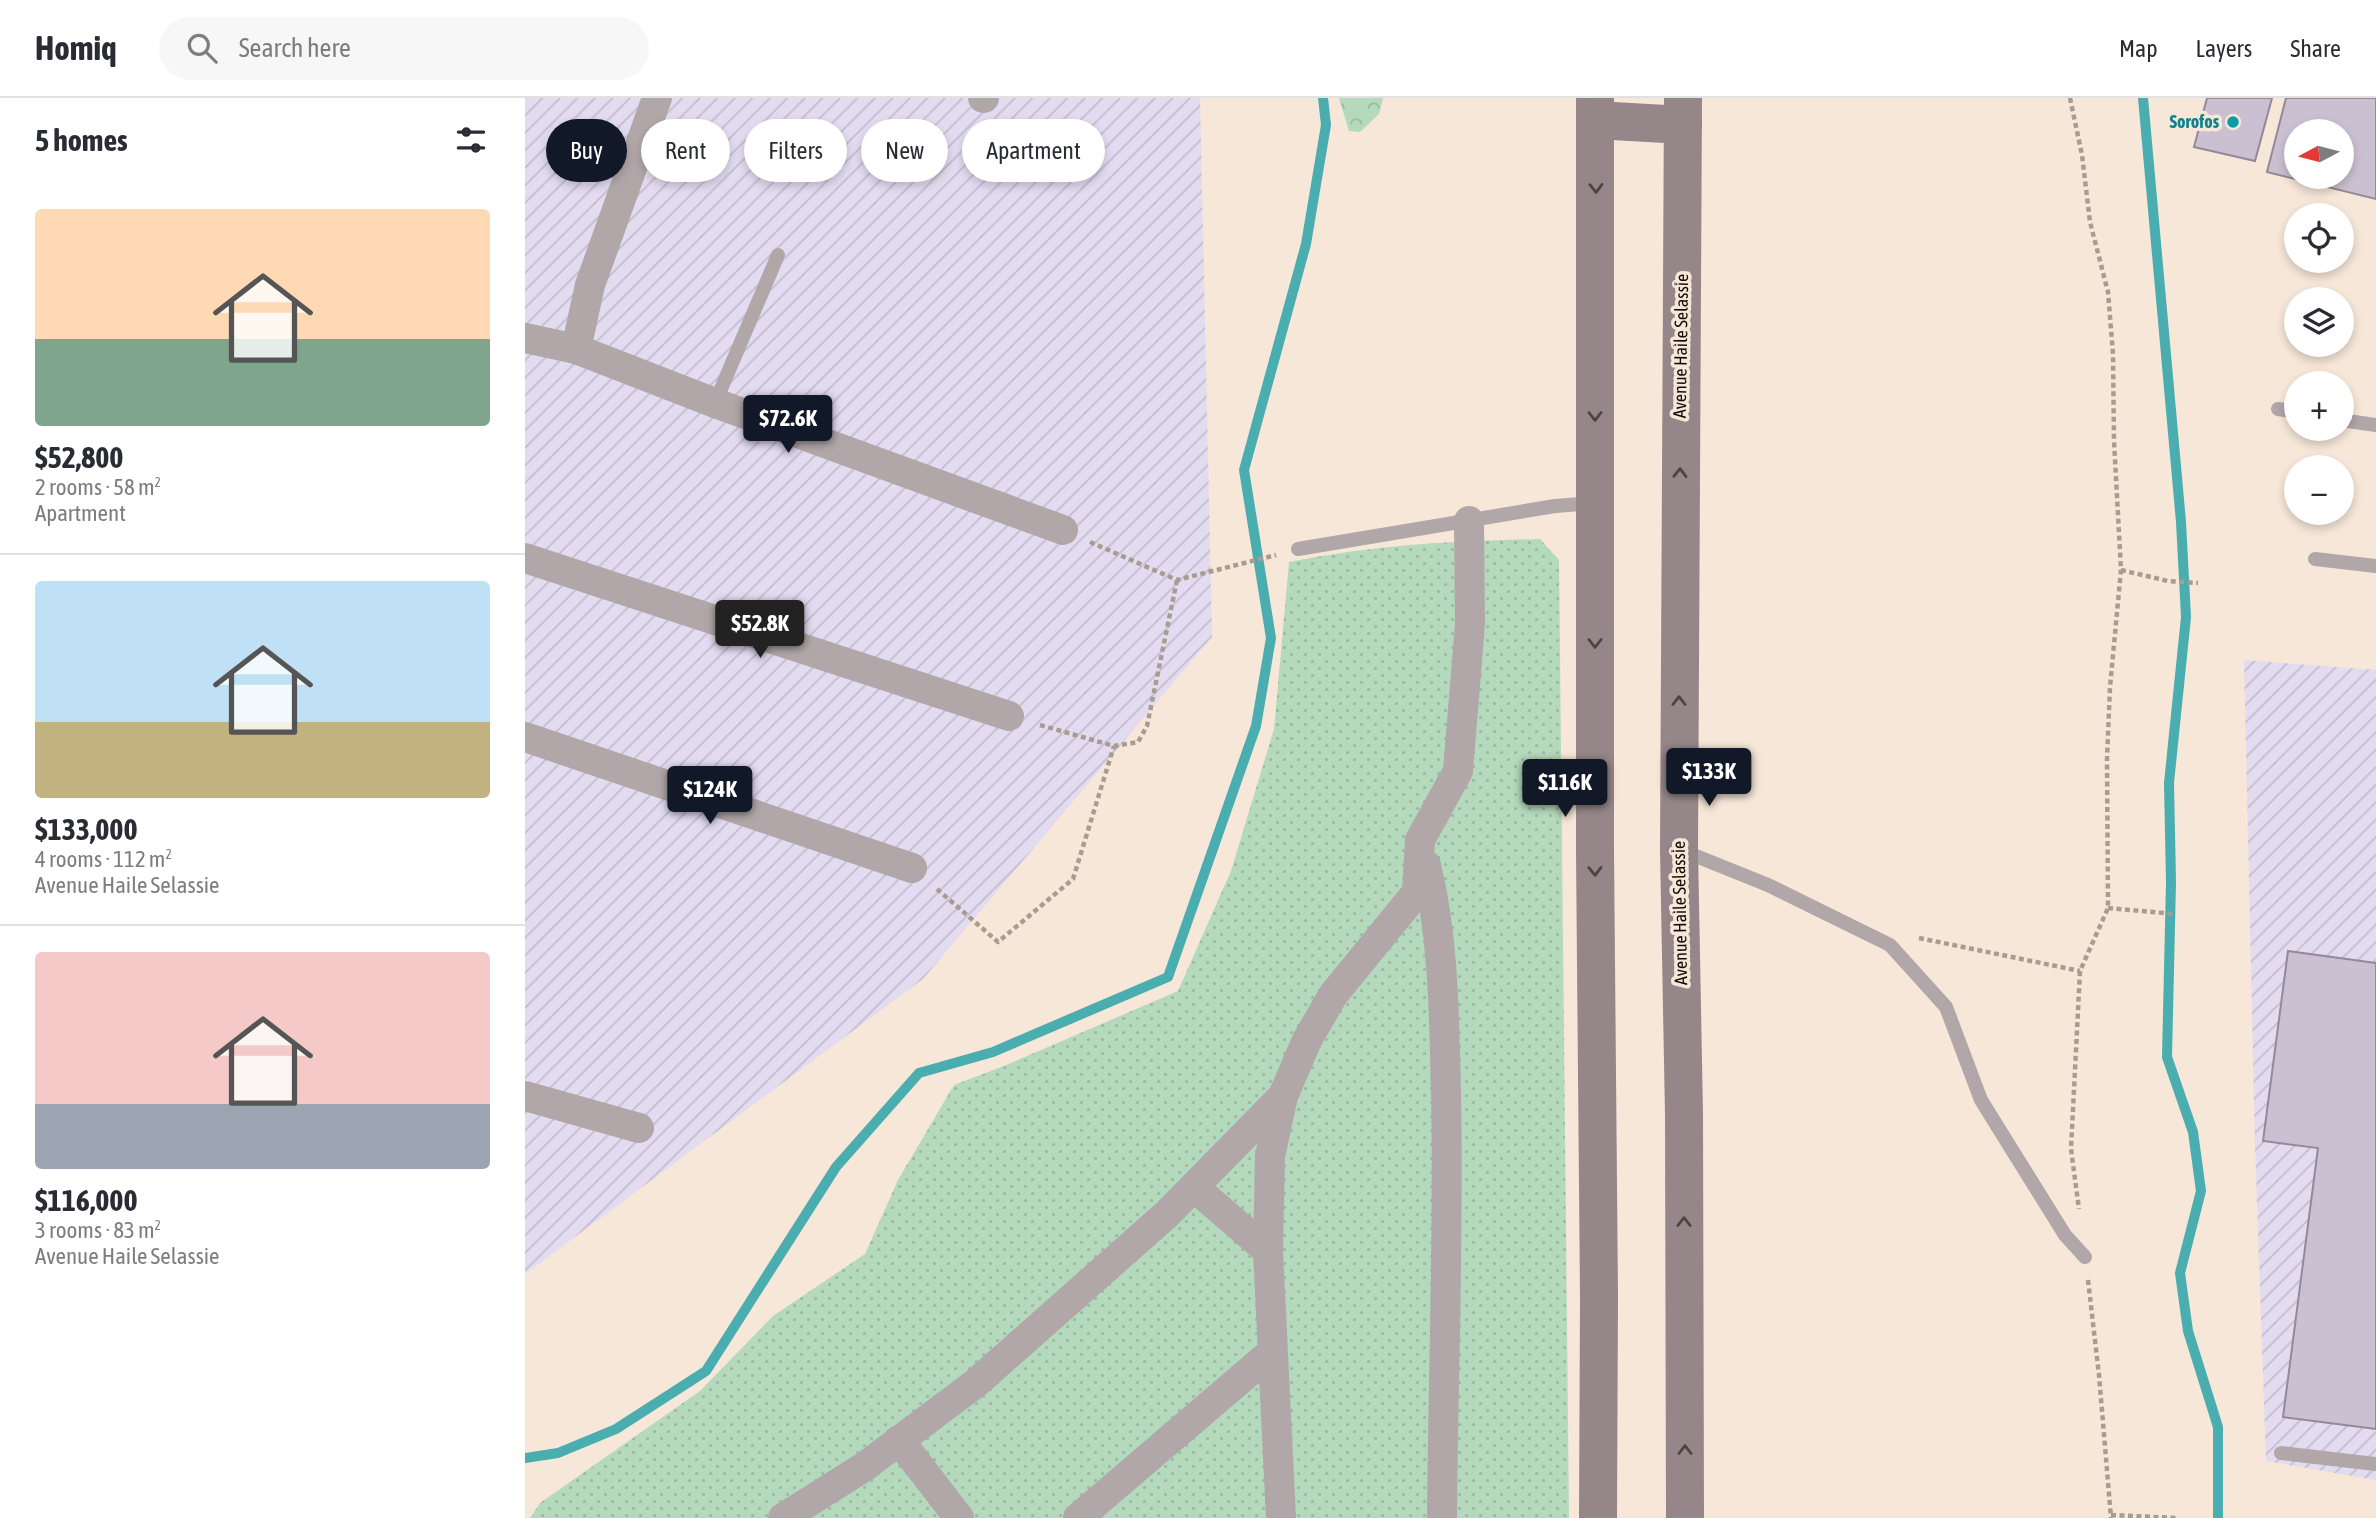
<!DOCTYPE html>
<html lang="en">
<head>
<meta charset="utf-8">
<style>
  :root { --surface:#fff; --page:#f7f7f7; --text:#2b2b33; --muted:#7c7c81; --line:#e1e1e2; --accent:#111827 }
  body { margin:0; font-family:"Asap Condensed",sans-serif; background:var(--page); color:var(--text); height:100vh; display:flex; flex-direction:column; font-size:26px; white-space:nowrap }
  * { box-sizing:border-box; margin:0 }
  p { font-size:23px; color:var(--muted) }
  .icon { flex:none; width:38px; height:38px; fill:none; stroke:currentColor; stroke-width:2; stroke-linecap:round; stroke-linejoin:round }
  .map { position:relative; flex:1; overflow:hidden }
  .side { display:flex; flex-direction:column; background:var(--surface); width:525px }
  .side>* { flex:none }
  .guide { position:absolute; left:21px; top:21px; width:665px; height:63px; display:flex; gap:14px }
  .needle { width:46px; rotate:263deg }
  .fabs { position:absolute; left:1759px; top:21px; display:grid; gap:14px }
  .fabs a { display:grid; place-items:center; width:70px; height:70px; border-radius:50%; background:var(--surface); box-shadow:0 4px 10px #0003; font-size:35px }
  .price { position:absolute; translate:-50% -60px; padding:0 16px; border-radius:7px; background:var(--accent); color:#fff; font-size:23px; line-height:46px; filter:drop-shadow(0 2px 4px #0008) }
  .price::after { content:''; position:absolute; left:50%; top:42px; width:21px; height:16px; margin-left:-10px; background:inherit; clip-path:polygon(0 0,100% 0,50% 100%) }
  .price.selected { background:#222; color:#fff }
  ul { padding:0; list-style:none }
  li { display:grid; align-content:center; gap:14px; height:371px; padding:0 35px }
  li+li { border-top:2px solid var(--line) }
  li span { display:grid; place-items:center; height:217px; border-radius:7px; color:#555 }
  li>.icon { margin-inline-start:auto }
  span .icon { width:126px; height:126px; fill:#fffc; stroke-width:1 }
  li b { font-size:30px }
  h2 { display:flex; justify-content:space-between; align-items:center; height:84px; padding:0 35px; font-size:30px }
  .pill { padding:0 24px; border-radius:32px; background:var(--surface); box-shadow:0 4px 10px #0003; font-size:24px; line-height:63px }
  .pill.selected { background:var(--accent); color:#fff }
  header { display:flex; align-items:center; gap:42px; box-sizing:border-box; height:98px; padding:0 35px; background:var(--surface); border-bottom:2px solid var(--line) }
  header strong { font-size:33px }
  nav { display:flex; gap:38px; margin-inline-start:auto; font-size:24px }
  .search { width:490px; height:63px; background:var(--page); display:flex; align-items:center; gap:18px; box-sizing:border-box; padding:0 24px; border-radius:38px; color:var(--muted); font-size:26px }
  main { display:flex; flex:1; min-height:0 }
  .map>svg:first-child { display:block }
  .industrial { fill:url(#industrial-furrows) }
  .grass { fill:url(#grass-dots) }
  .forest { fill:url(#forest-crowns) }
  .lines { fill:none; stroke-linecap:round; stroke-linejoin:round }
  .stream { stroke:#4aadb0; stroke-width:10 }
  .building { fill:#cbc0d1; stroke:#948999; stroke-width:2; fill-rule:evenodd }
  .path { stroke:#a89c91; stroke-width:4.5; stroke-dasharray:5 3.5; stroke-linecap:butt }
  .lane { stroke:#b1a7a9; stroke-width:14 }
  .street { stroke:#b1a7a9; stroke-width:30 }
  .secondary { stroke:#958689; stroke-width:38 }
  .oneway { stroke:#4d4342 }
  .culture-dot { fill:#0f9aa8; stroke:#f6e7d8; stroke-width:2.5 }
  .labels { text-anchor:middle; stroke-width:7; stroke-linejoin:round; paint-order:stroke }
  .culture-label { font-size:18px; font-weight:bold; fill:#0d838f; stroke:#f6e7d8; text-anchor:end }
  .street-label { font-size:18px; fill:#120d08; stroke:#f6e7d8 }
</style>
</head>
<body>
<header>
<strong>Homiq</strong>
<div class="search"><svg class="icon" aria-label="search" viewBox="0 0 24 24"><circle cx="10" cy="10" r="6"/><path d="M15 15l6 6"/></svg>Search here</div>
<nav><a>Map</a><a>Layers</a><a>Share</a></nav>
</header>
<main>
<section class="side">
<h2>5 homes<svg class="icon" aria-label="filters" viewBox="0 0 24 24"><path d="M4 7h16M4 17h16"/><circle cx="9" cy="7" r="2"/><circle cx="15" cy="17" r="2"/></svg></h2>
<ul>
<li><span style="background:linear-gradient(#ffd9b3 60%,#7fa58c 0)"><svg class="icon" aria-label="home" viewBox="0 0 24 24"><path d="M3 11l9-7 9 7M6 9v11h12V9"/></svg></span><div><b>$52,800</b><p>2 rooms · 58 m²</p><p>Apartment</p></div></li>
<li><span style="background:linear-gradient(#bfe0f5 65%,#c2b280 0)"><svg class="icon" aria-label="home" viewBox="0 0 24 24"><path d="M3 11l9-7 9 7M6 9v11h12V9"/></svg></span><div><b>$133,000</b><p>4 rooms · 112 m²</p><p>Avenue Haile Selassie</p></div></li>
<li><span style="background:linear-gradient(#f6c9c9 70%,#9aa5b1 0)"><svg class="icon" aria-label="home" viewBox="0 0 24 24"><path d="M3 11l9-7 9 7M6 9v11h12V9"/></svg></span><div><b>$116,000</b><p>3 rooms · 83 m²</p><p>Avenue Haile Selassie</p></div></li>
</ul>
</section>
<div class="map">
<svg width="1851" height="1420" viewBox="0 0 1851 1420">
  <defs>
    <pattern id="industrial-furrows" width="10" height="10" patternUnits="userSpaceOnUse" patternTransform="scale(1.75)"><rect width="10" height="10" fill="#e3dcf1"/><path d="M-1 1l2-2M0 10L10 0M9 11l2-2" fill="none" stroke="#c2bccd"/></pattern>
    <pattern id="grass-dots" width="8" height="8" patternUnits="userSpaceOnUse" patternTransform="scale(1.75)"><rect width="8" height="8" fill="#b5d9bc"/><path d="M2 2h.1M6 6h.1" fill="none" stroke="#9bb9a0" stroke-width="1.8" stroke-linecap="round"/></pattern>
    <pattern id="forest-crowns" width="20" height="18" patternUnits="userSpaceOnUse" patternTransform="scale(1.75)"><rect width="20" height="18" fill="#b5d9bc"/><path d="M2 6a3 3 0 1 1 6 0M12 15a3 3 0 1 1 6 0" fill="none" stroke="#9bb9a0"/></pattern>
  </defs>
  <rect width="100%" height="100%" fill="#f6e7d8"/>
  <g class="industrial">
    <polygon points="0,0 675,0 687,539 398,881 0,1176"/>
    <polygon points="1719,562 1851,572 1851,1382 1741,1363 1730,1047"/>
  </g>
  <path class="grass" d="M1015 441 1034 462 1044 1420H5L15 1405 175 1293 248 1218 340 1156 373 1082 429 987 479 968 653 893 706 773 749 631 764 464C847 447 931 443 1015 441Z"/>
  <polygon class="forest" points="814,0 858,0 854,16 835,34 824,33"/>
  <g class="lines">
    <g class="stream">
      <polyline points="1618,0 1656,424 1661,519 1644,685 1646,784 1642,959 1668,1034 1676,1093 1655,1175 1663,1233 1693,1329 1693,1420"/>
      <polyline points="0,1360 33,1355 91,1331 181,1273 311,1069 394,975 468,954 643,879 731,628 746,540 719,372 781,146 801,27 798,0"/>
    </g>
  </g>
  <g class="building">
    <polygon points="1682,0 1747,0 1730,63 1669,49"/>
    <path d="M1761 0H1851V101L1742 74ZM1771 33H1816V79H1771Z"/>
    <polygon points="1763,853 1851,865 1851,1331 1758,1319 1793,1050 1738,1043"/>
  </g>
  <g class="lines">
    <g class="path">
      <polyline points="1545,0 1557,57 1565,124 1583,194 1588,256 1589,343 1596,472 1585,589 1582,661 1583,810 1555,873 1546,1051 1554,1111"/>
      <polyline points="565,444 652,482 751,457"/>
      <polyline points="1596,472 1643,483 1673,485"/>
      <polyline points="515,627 589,648 613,644 622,628 652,482"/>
      <polyline points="412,791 473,844 548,781 589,648"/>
      <polyline points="1583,810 1649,816"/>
      <polyline points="1394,840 1555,873"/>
      <polyline points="1563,1182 1574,1277 1586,1420"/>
      <polyline points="1586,1417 1652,1420"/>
    </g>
    <g class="lane">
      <polyline points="190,305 253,157"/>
      <polyline points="1753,311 1771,314"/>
      <polyline points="1816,322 1851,327"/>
      <polyline points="773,451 1030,408 1069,405"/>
      <polyline points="1790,461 1851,468"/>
      <polyline points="1156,752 1243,787 1365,847 1421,909 1456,1002 1540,1137 1560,1159"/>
      <polyline points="1756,1355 1851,1366"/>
    </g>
    <g class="street">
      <polyline points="458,0 459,0"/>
      <polyline points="0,240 51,251 190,305 538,432"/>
      <polyline points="51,251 65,187 132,0"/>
      <polyline points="0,460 484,618"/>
      <polyline points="0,639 387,770"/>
      <path d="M901 767C919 842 919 918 921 995 924 1136 918 1278 917 1420"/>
      <polyline points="0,998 114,1030"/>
      <polyline points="669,1089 743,1153"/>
      <polyline points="374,1342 434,1420"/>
      <polyline points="258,1420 339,1369 451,1285 642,1116 758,998"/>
      <polyline points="553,1420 746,1255"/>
      <polyline points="756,1420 743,1153 745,1058 758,998 782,942 808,897 892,794 895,742 933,673 945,526 944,423"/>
    </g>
    <g class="secondary">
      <polyline points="1070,0 1070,753 1074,1199 1073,1420"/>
      <polyline points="1158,0 1154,752 1159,1016 1160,1420"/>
      <polyline points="1070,22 1158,27"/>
    </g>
  </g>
  <defs><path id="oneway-chevron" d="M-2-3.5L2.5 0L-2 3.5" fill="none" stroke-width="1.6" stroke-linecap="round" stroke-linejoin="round" transform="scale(1.75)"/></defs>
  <g class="oneway">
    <use href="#oneway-chevron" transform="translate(1071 90) rotate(89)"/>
    <use href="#oneway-chevron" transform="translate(1070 318) rotate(90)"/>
    <use href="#oneway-chevron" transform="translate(1155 375) rotate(-89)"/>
    <use href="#oneway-chevron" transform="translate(1070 545) rotate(90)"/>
    <use href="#oneway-chevron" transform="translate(1154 603) rotate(-90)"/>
    <use href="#oneway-chevron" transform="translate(1070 773) rotate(89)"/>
    <use href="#oneway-chevron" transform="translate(1159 1124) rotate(-90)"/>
    <use href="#oneway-chevron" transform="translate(1160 1352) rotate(-90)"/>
  </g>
  <circle class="culture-dot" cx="1708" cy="24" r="7"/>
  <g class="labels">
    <g class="culture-label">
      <text x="1694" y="30">Sorofos</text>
    </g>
    <g class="street-label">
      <text transform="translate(1156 248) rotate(-89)" y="6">Avenue Haile Selassie</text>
      <text transform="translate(1155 815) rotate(-91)" y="6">Avenue Haile Selassie</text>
    </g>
  </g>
</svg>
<div class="fabs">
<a><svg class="needle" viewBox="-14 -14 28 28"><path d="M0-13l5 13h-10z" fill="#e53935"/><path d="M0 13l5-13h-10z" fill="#7c7c81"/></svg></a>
<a><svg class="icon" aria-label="locate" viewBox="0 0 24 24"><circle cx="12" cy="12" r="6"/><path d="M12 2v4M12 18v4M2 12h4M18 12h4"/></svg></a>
<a><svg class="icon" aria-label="layers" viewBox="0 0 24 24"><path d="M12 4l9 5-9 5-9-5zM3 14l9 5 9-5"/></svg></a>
<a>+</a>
<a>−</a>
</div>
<b class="price" style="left:263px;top:357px">$72.6K</b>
<b class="price selected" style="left:235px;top:562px">$52.8K</b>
<b class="price" style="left:1184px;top:710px">$133K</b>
<b class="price" style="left:1040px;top:721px">$116K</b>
<b class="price" style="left:185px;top:728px">$124K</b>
<div class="guide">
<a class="pill selected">Buy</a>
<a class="pill">Rent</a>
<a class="pill">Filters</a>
<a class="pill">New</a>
<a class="pill">Apartment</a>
</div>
</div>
</main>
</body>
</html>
